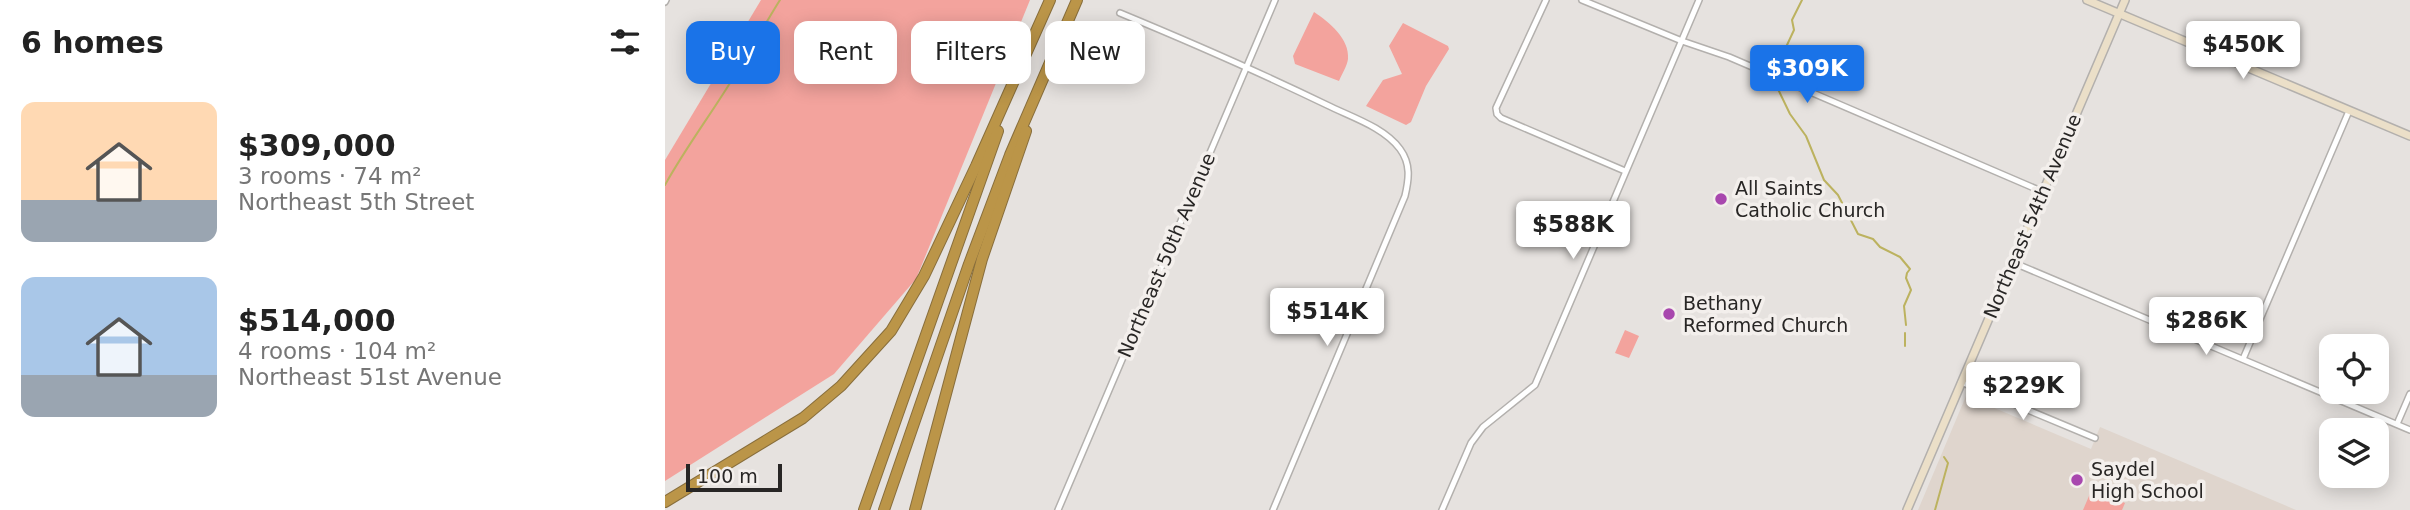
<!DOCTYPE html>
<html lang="en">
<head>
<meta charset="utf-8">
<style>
  :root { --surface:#fff; --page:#f2f2f2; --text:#222; --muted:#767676; --accent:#1a73e8 }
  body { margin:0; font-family:"DejaVu Sans",sans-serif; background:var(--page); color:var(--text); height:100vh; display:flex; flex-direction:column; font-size:26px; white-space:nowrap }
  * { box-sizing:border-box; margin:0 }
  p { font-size:23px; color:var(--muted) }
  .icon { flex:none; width:38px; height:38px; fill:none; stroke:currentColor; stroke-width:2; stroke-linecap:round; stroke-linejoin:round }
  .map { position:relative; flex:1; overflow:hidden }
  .drawer { display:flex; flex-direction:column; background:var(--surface); width:665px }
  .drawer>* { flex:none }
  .banner { position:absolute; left:21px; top:21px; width:665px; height:63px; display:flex; gap:14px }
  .buttons { position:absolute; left:1654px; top:334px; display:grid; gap:14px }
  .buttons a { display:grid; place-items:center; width:70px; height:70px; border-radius:14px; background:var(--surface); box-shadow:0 4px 18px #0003; font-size:35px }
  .scale { position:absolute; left:21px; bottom:18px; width:96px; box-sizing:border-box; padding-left:7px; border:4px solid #282625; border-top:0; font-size:19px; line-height:24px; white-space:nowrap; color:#282625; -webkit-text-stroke:5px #f3efec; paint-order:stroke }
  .price { position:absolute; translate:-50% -60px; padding:0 16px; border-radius:7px; background:#fff; color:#222; font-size:23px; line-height:46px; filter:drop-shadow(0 2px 4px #0008) }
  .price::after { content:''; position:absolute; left:50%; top:42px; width:21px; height:16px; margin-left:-10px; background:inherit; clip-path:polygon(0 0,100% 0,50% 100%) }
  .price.on { background:var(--accent); color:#fff }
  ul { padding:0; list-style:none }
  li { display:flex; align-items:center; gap:21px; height:175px; padding:0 21px }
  li span { display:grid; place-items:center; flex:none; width:196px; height:140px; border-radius:14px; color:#555 }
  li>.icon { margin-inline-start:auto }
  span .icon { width:84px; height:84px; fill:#fffc; stroke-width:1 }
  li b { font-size:30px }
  h2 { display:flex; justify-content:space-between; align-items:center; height:84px; padding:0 21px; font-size:30px }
  .tag { padding:0 24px; border-radius:14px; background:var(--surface); box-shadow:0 4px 18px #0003; font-size:24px; line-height:63px }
  .tag.on { background:var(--accent); color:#fff }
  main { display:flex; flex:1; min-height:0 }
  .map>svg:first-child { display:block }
  .built { fill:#dfd5cd }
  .green { fill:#f3a39d }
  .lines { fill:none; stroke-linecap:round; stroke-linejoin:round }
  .stream { stroke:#bcb25f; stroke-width:2 }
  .street-casing { stroke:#b3b0ad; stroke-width:8 }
  .secondary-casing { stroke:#b3b0ad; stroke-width:10 }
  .highway-casing { stroke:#886e3c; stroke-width:12 }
  .street { stroke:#fff; stroke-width:5 }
  .secondary { stroke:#ebdfc8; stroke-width:7 }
  .highway { stroke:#bb9548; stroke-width:10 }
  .poi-dot { fill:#a847ae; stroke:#f3efec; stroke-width:2.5 }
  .labels { text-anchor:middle; stroke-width:7; stroke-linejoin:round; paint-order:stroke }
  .poi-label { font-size:19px; fill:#282625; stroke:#f3efec; text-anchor:start }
  .street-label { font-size:19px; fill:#282625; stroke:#f3efec }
</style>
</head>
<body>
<main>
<section class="drawer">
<h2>6 homes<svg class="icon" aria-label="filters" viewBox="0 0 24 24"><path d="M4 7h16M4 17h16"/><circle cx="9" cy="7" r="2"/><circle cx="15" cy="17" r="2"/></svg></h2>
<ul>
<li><span style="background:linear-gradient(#ffd9b3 70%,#9aa5b1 0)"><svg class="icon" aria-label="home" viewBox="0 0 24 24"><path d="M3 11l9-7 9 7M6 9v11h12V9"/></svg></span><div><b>$309,000</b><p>3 rooms · 74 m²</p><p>Northeast 5th Street</p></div></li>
<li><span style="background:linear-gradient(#a9c7e8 70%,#9aa5b1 0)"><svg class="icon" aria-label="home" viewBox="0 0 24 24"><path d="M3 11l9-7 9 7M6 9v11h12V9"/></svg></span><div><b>$514,000</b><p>4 rooms · 104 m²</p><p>Northeast 51st Avenue</p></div></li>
</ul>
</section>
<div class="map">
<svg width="1745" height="510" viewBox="0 0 1745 510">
  <rect width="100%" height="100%" fill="#e6e2df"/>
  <polygon class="built" points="1301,396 1426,449 1435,427 1631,510 1253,510"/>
  <g class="green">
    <polygon points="96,0 365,0 251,279 169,374 0,481 0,160"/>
    <path d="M649 12C664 22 685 39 683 59 682 66 677 74 674 81L630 64 628 56Z"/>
    <polygon points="738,23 783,46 784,49 761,86 746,122 741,125 701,106 718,80 737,74 724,46"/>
    <polygon points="960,330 974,336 964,358 950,353"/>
    <polygon points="1427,489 1460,503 1457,510 1418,510"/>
  </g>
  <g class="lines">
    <g class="stream">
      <polyline points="1114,72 1115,60 1129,30 1127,20 1137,0"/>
      <polyline points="1113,83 1112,87 1125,114 1141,136 1159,180 1173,195 1193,234 1208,239 1215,247 1235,257 1245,269 1242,273 1241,278 1246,290 1239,306 1241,325"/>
      <path d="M0 185C21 147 47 113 70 75 86 51 99 25 115 0"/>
      <polyline points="1240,333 1240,346"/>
      <polyline points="1270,510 1283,463 1279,457"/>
    </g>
    <defs>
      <g id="street">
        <polyline points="881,0 831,108 832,114 836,118 960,171"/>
        <polyline points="917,0 1017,41 1064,57 1376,191"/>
        <polyline points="0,2 1,0"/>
        <path d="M455 13C525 42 594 72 662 105 686 117 719 127 735 149 746 164 744 179 740 196L608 510"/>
        <polyline points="1347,262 1745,430"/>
        <polyline points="1578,359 1684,111"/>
        <polyline points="1296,382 1430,438"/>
        <polyline points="1732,424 1745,394"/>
        <polyline points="393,510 610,0"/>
        <polyline points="777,510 806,443 818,427 870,385 1034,0"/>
      </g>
      <g id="secondary">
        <polyline points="1422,0 1745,136"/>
        <polyline points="1242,510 1460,0"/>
      </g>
      <g id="highway">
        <polyline points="0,502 138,418 176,386 226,331 259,276 311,166 385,0"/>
        <polyline points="199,510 333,131"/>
        <polyline points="219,510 304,264 345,155 412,0"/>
        <polyline points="250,510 317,259 361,131"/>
      </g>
    </defs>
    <use href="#street" class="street-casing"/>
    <use href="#secondary" class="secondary-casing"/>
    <use href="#highway" class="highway-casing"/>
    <use href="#street" class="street"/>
    <use href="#secondary" class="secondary"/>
    <use href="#highway" class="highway"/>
  </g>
  <g class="poi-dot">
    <circle cx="1056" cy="199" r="7"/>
    <circle cx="1004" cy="314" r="7"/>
    <circle cx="1412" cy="480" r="7"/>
  </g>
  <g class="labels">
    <g class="poi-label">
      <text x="1070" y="195">All Saints<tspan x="1070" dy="22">Catholic Church</tspan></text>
      <text x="1018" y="310">Bethany<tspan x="1018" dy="22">Reformed Church</tspan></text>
      <text x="1426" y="476">Saydel<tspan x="1426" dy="22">High School</tspan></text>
    </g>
    <g class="street-label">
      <text transform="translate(1367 216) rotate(-67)" y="7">Northeast 54th Avenue</text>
      <text transform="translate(501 255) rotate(-67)" y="7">Northeast 50th Avenue</text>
    </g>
  </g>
</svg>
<div class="buttons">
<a><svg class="icon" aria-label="locate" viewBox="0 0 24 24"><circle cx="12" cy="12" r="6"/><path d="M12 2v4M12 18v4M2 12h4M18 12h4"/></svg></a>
<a><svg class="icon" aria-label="layers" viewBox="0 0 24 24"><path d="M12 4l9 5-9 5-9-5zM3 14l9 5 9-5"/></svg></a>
</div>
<div class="scale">100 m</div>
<b class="price" style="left:1578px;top:81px">$450K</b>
<b class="price on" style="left:1142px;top:105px">$309K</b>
<b class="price" style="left:908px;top:261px">$588K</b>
<b class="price" style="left:662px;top:348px">$514K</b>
<b class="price" style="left:1541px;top:357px">$286K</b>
<b class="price" style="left:1358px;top:422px">$229K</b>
<div class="banner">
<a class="tag on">Buy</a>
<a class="tag">Rent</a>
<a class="tag">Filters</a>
<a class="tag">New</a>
</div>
</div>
</main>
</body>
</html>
